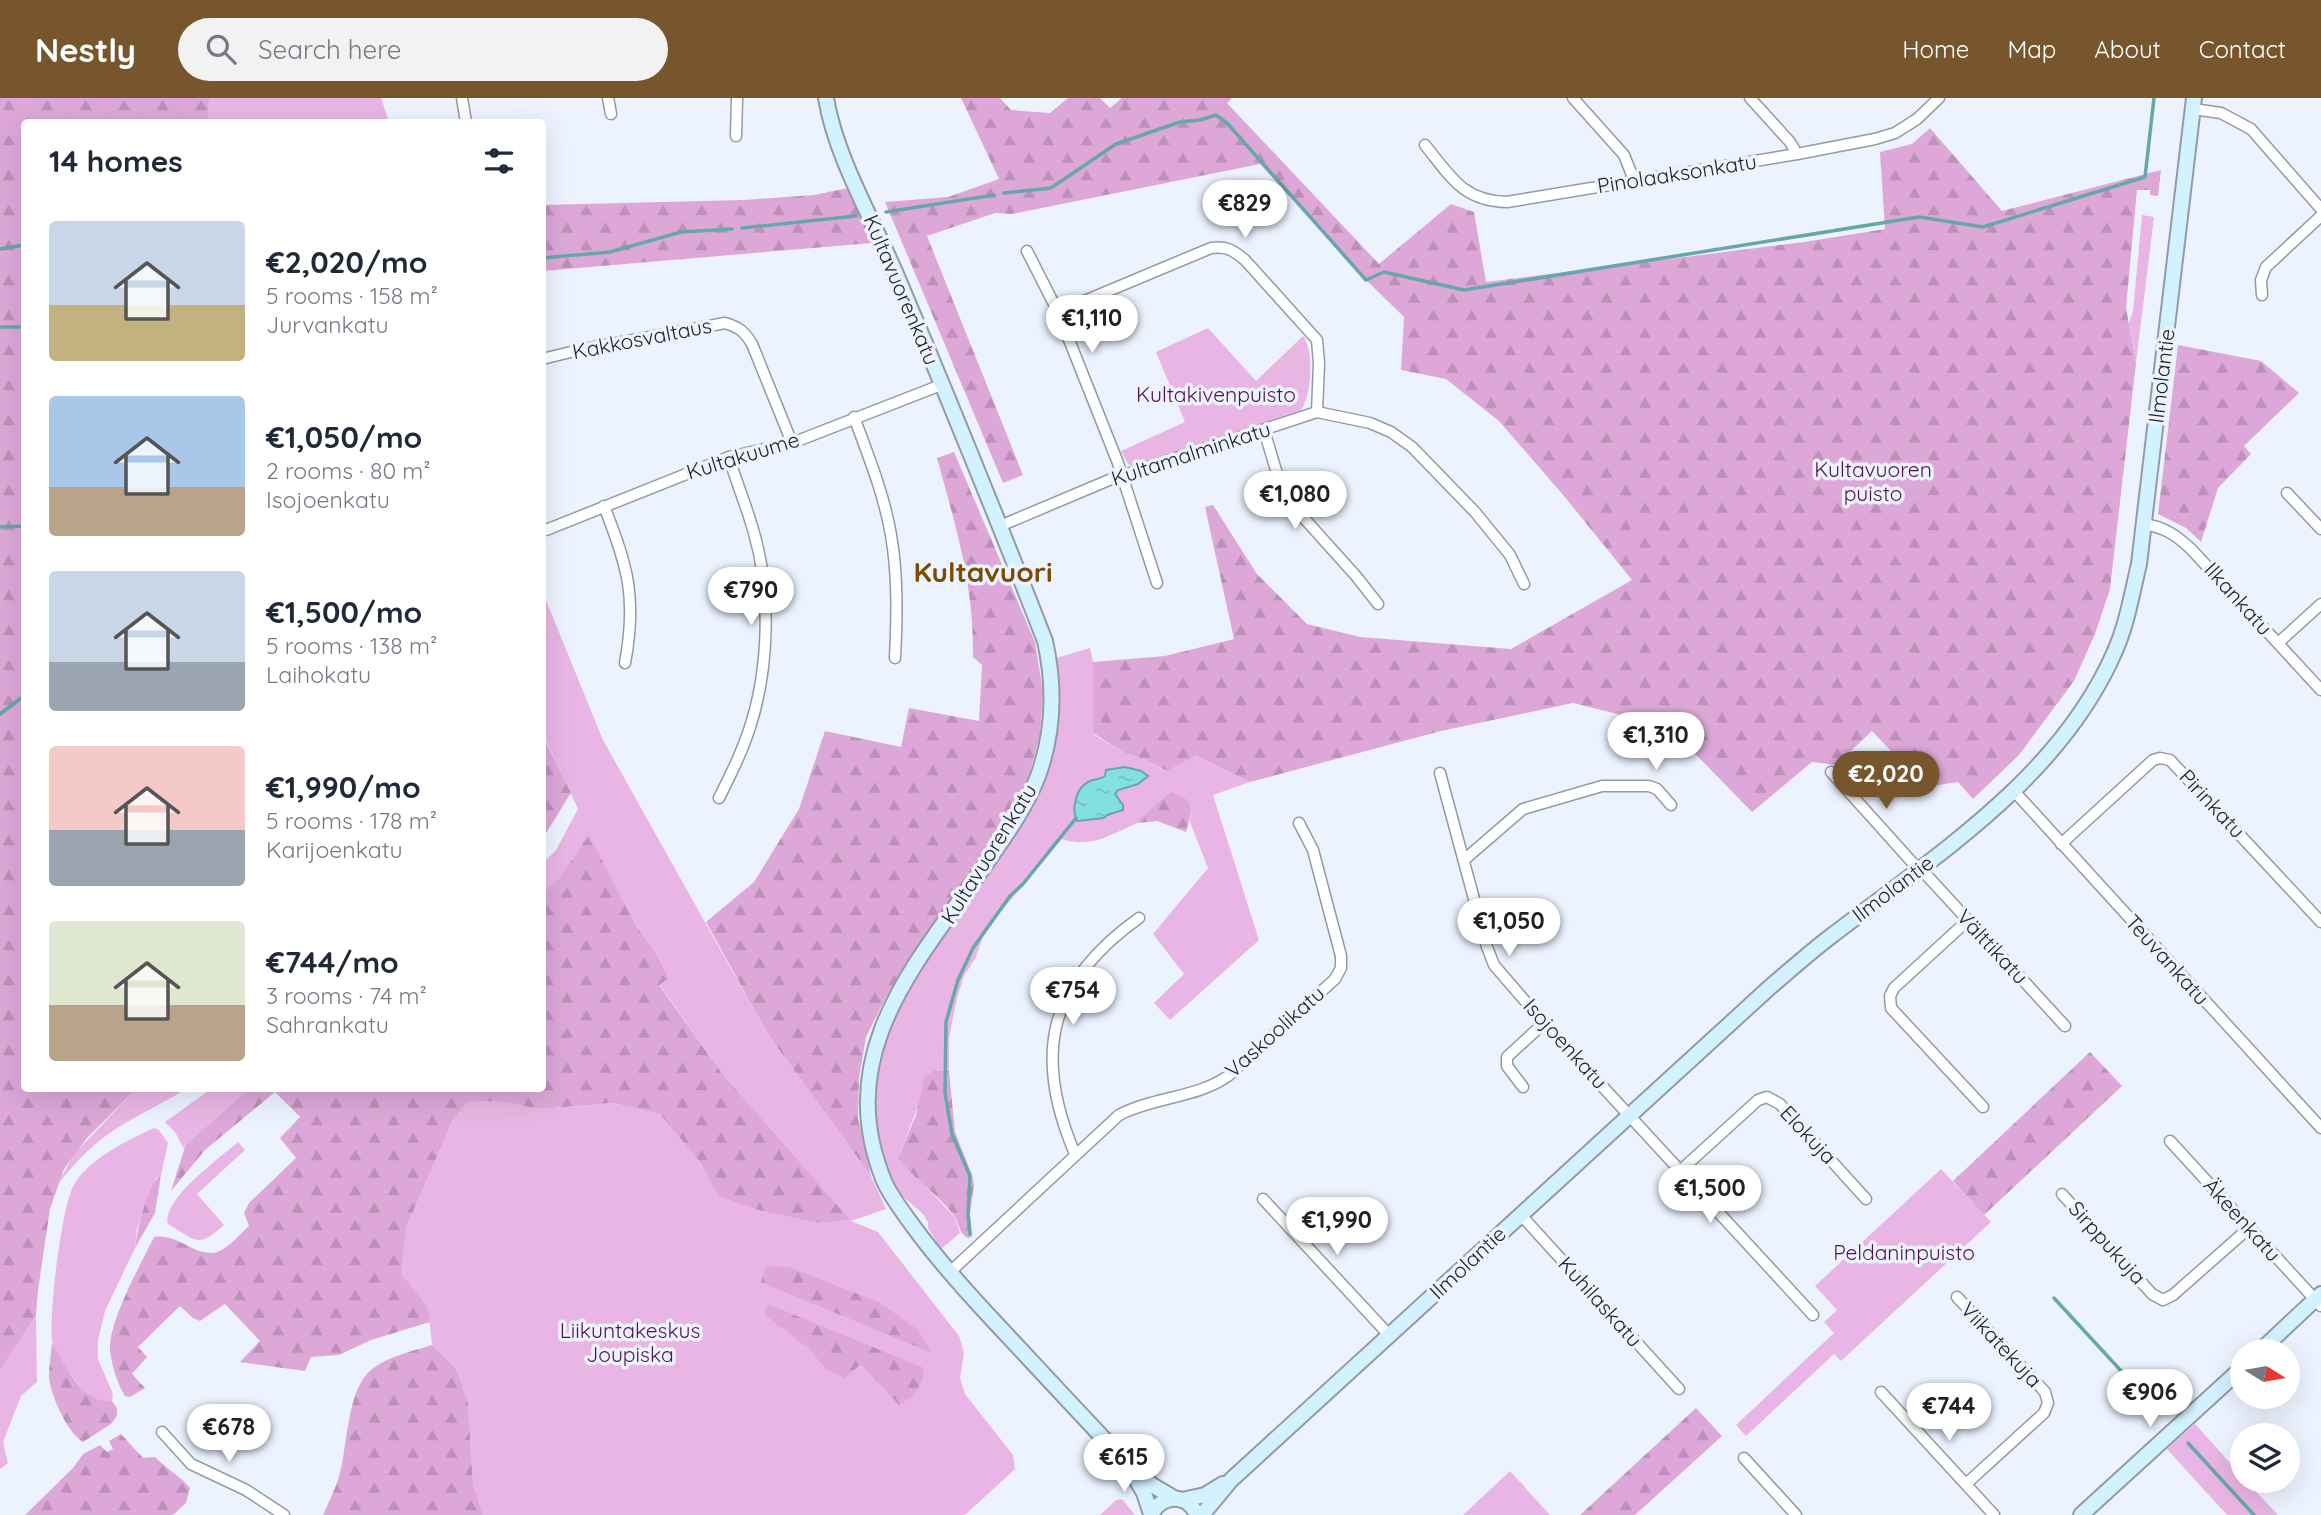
<!DOCTYPE html>
<html lang="en">
<head>
<meta charset="utf-8">
<style>
  :root { --surface:#fff; --page:#f2f2f3; --text:#1f2937; --muted:#747a83; --accent:#78562d }
  body { margin:0; font-family:Quicksand,sans-serif; background:var(--page); color:var(--text); height:100vh; display:flex; flex-direction:column; font-size:26px; white-space:nowrap }
  * { box-sizing:border-box; margin:0 }
  p { font-size:23px; color:var(--muted) }
  .icon { flex:none; width:38px; height:38px; fill:none; stroke:currentColor; stroke-width:2; stroke-linecap:round; stroke-linejoin:round }
  .map { position:relative; flex:1; overflow:hidden }
  .side { position:absolute; left:21px; top:21px; width:525px; height:973px; display:flex; flex-direction:column; background:var(--surface); border-radius:7px; box-shadow:0 7px 28px #0002 }
  .side>* { flex:none }
  .needle { width:46px; rotate:101deg }
  .buttons { position:absolute; left:2230px; top:1241px; display:grid; gap:14px }
  .buttons a { display:grid; place-items:center; width:70px; height:70px; border-radius:50%; background:var(--surface); box-shadow:0 7px 28px #0002; font-size:35px }
  .price { position:absolute; translate:-50% -60px; padding:0 16px; border-radius:24px; background:#fff; color:#222; font-size:23px; line-height:46px; filter:drop-shadow(0 2px 4px #0008) }
  .price::after { content:''; position:absolute; left:50%; top:42px; width:21px; height:16px; margin-left:-10px; background:inherit; clip-path:polygon(0 0,100% 0,50% 100%) }
  .price.selected { background:var(--accent); color:#fff }
  ul { padding:0; list-style:none }
  li { display:flex; align-items:center; gap:21px; height:175px; padding:0 28px }
  li span { display:grid; place-items:center; flex:none; width:196px; height:140px; border-radius:7px; color:#555 }
  li>.icon { margin-inline-start:auto }
  span .icon { width:84px; height:84px; fill:#fffc; stroke-width:1 }
  li b { font-size:30px }
  h2 { display:flex; justify-content:space-between; align-items:center; height:84px; padding:0 28px; font-size:30px }
  header { display:flex; align-items:center; gap:42px; box-sizing:border-box; height:98px; padding:0 35px; background:var(--accent); color:#fff }
  header strong { font-size:33px }
  nav { display:flex; gap:38px; margin-inline-start:auto; font-size:24px }
  .search { width:490px; height:63px; background:var(--page); display:flex; align-items:center; gap:18px; box-sizing:border-box; padding:0 24px; border-radius:38px; color:var(--muted); font-size:26px }
  .map>svg:first-child { display:block }
  .green { fill:#e9b5e4 }
  .forest { fill:url(#forest-firs) }
  .water { fill:url(#water-ripples); stroke:#66a7aa; stroke-width:2 }
  .lines { fill:none; stroke-linecap:round; stroke-linejoin:round }
  .stream { stroke:#66a7aa; stroke-width:3.5 }
  .street-casing { stroke:#949aa5; stroke-width:13 }
  .secondary-casing { stroke:#949aa5; stroke-width:18 }
  .street { stroke:#fff; stroke-width:10 }
  .secondary { stroke:#d3f2ff; stroke-width:14 }
  .labels { text-anchor:middle; stroke-width:7; stroke-linejoin:round; paint-order:stroke }
  .street-label { font-size:21px; fill:#212328; stroke:#ecf3ff }
  .park-label { font-size:21px; fill:#51144f; stroke:#ecf3ff }
  .district-label { font-size:28px; font-weight:bold; fill:#7a4b00; stroke:#ecf3ff }
</style>
</head>
<body>
<header>
<strong>Nestly</strong>
<div class="search"><svg class="icon" aria-label="search" viewBox="0 0 24 24"><circle cx="10" cy="10" r="6"/><path d="M15 15l6 6"/></svg>Search here</div>
<nav><a>Home</a><a>Map</a><a>About</a><a>Contact</a></nav>
</header>
<div class="map">
<svg width="2321" height="1417" viewBox="0 0 2321 1417">
  <defs>
    <pattern id="forest-firs" width="22" height="20" patternUnits="userSpaceOnUse" patternTransform="scale(1.75)"><rect width="22" height="20" fill="#dda8d8"/><path d="M5 1l3.5 6h-7zM16 11l3.5 6h-7z" fill="#bd90b9"/></pattern>
    <pattern id="water-ripples" width="26" height="14" patternUnits="userSpaceOnUse" patternTransform="scale(1.75)"><rect width="26" height="14" fill="#83e0e1"/><path d="M2 4q2-2 4 0t4 0M15 11q2-2 4 0t4 0" fill="none" stroke="#71c0c1"/></pattern>
  </defs>
  <rect width="100%" height="100%" fill="#ecf3ff"/>
  <g class="green">
    <polygon points="209,0 381,0 389,24 208,24"/>
    <polygon points="2142,117 2154,119 2136,265 2129,225 2133,213"/>
    <path d="M1208 230 1256 283 1303 238C1314 251 1312 298 1301 312L1142 366 1132 368 1128 366 1121 353 1185 324 1156 254Z"/>
    <polygon points="543,495 603,642 767,935 871,1078 886,1111 851,1123 878,1134 959,1238 964,1255 960,1280 965,1296 1013,1357 1015,1371 965,1417 483,1417 473,1385 468,1304 456,1270 432,1247 428,1209 400,1176 406,1130 453,1022 468,1004 496,1003 541,1011 612,1005 661,1016 700,1064 718,1098 820,1125 849,1122 722,975 659,886 669,880 656,855 635,826 589,738 559,780 543,795 543,765 556,752 578,711 543,636"/>
    <path d="M1090 550 1093 564V636L1124 655 1144 661 1166 673 1196 656 1250 684 1213 697 1259 842 1170 922 1154 905 1184 876 1153 836 1208 770 1190 724 1191 713 1139 721 1138 725C1111 736 1091 751 1062 741L993 823 983 838 976 859 964 878 957 900 949 940V973L935 972C920 1000 910 1030 898 1060L955 1119 960 1135 941 1151 928 1130V1124L922 1115 901 1097 888 1076 876 1031 875 983 886 934 906 893 1024 723 1043 686 1052 661 1059 621V586L1056 560Z"/>
    <path d="M136 991H186C161 1007 130 1020 107 1037 87 1051 72 1069 57 1087L75 1055Z"/>
    <polygon points="211,991 249,991 186,1046 184,1051 175,1034 165,1024"/>
    <path d="M154 1030 159 1032 168 1045 161 1077 156 1080 137 1131 135 1150 105 1213 98 1242V1261L113 1296 112 1303C105 1304 97 1302 91 1299 81 1293 54 1255 52 1243 49 1215 61 1113 73 1089 86 1062 128 1042 154 1030Z"/>
    <path d="M238 1044 245 1052 197 1096 224 1127C197 1151 197 1143 168 1126 161 1102 221 1059 238 1044Z"/>
    <polygon points="1941,1071 1991,1124 1841,1263 1834,1256 1746,1338 1736,1327 1834,1235 1824,1224 1837,1212 1815,1188"/>
    <polygon points="36,1217 37,1284 21,1298 3,1344 8,1365 0,1371 0,1273"/>
    <polygon points="2195,1326 2242,1378 2242,1382 2246,1383 2278,1417 2227,1417 2167,1351"/>
    <polygon points="1510,1373 1550,1417 1463,1417"/>
    <polygon points="1122,1401 1135,1417 1100,1417 1116,1402"/>
  </g>
  <g class="forest">
    <polygon points="0,0 209,0 208,24 24,24 24,990 136,991 87,1040 64,1071 50,1111 38,1192 36,1217 0,1273"/>
    <polygon points="961,0 1000,0 1011,12 1050,15 1068,0 1100,0 1110,10 1122,0 1232,0 1227,5 1379,166 1451,106 1474,114 1486,184 1804,144 1885,131 1880,54 1912,46 1930,30 2002,113 2161,72 2158,98 2150,97 2150,92 2137,92 2126,210 2136,265 2110,491 2095,536 2074,583 2019,657 1973,701 1958,684 1925,689 1872,633 1836,667 1812,664 1752,714 1669,629 1573,605 1441,633 1250,684 1196,657 1167,673 1144,661 1124,655 1093,635 1093,564 1165,558 1234,541 1205,409 1213,407 1257,476 1307,526 1360,539 1511,551 1632,482 1564,398 1499,323 1446,281 1401,272 1404,219 1365,181 1260,66 1012,116 995,115 927,138 1023,377 1003,385 885,104 948,99 999,81"/>
    <polygon points="848,90 872,145 543,173 543,107 743,102 814,97"/>
    <polygon points="2178,247 2261,263 2299,295 2244,348 2251,356 2218,390 2201,444 2186,430 2158,416"/>
    <path d="M954 354 1035 544 1043 594 1040 637 1028 681 1006 722 908 862 885 901 866 939 859 980 858 1020 871 1078 767 935 706 824 754 784 799 711 825 633 901 649 909 610 979 623 982 567 973 559C974 486 956 430 937 360Z"/>
    <polygon points="542,636 571,695 543,740 542,740"/>
    <path d="M1171 694C1195 700 1193 714 1186 734L1157 723 1138 725 1139 721Z"/>
    <path d="M589 737 635 826 656 855 669 880 659 887 722 975 850 1122 820 1125 759 1112 718 1098 700 1064 660 1016 612 1005 541 1011 496 1003 468 1004 453 1022 406 1130 401 1176 428 1209 430 1224 371 1242 339 1257 311 1259 305 1273 240 1264 260 1243 225 1206 200 1223 193 1220 180 1208 138 1249 147 1259 132 1276 145 1290 130 1299 125 1298C117 1285 111 1266 110 1251 109 1222 141 1166 154 1139 176 1135 192 1156 213 1155 225 1154 240 1136 249 1128L244 1115 249 1105 296 1060 280 1040 300 1019 275 994 205 1052 171 1093 186 1046 249 991 542 990 543 795 559 780Z"/>
    <polygon points="2090,954 2122,988 1984,1117 1953,1083"/>
    <path d="M935 972 949 973 955 1034 972 1077 974 1087 970 1116 972 1139 968 1140C958 1135 960 1126 954 1117 937 1096 914 1081 898 1060L916 1017 924 980Z"/>
    <path d="M161 1077 155 1115 135 1150C137 1134 147 1085 161 1077Z"/>
    <polygon points="766,1168 788,1169 879,1204 918,1232 932,1255 761,1184"/>
    <path d="M768 1206 924 1270C922 1290 916 1297 899 1307L861 1266 845 1280 826 1271 809 1251 764 1216Z"/>
    <path d="M52 1245C66 1267 81 1306 112 1303L117 1310V1318L111 1326 83 1344C68 1336 50 1296 49 1279 49 1268 51 1256 52 1245Z"/>
    <path d="M432 1247 456 1270 468 1304 473 1385 483 1417H323C328 1405 334 1394 338 1382 348 1351 346 1291 372 1271 389 1258 413 1253 432 1247Z"/>
    <polygon points="1696,1310 1722,1338 1635,1417 1580,1417"/>
    <path d="M121 1336 143 1360 155 1359C167 1371 179 1377 190 1390L186 1405 173 1417H25L73 1370 83 1356 100 1347 107 1354 113 1351 109 1343Z"/>
  </g>
  <path class="water" d="M1125 669 1141 673 1148 678 1138 686 1118 692 1115 696 1123 707V712L1107 717 1104 720 1077 723C1071 712 1076 690 1088 684 1094 680 1098 683 1105 678L1106 672Z"/>
  <g class="lines">
    <g class="stream">
      <polyline points="1004,95 1051,90 1116,46 1180,24 1200,22 1216,17 1227,25 1366,182 1384,174 1464,192 1919,119 1983,129 2145,79 2154,0"/>
      <polyline points="886,114 994,97"/>
      <polyline points="742,130 856,118"/>
      <polyline points="0,151 24,147"/>
      <polyline points="542,160 610,154 681,134 732,131"/>
      <polyline points="0,229 24,229"/>
      <polyline points="0,429 24,428"/>
      <polyline points="0,616 24,598"/>
      <polyline points="970,1136 968,1117 970,1078 952,1036 945,995 946,924 958,882 973,850 1010,798 1023,786 1076,720"/>
      <polyline points="2054,1200 2159,1314"/>
      <polyline points="2188,1345 2254,1417"/>
    </g>
    <defs>
      <g id="street">
        <polyline points="462,0 466,24"/>
        <polyline points="608,0 611,16"/>
        <polyline points="1573,0 1624,57 1634,82"/>
        <polyline points="1750,0 1790,44 1797,56"/>
        <polyline points="2193,11 2221,15 2251,31 2321,111"/>
        <polyline points="736,38 737,0"/>
        <path d="M1425 47C1451 79 1463 103 1507 104L1797 56 1875 41 1895 35 1917 21 1939 0"/>
        <polyline points="1027,153 1058,214 1118,365 1157,485"/>
        <polyline points="2262,197 2261,182 2266,169 2321,118"/>
        <path d="M1058 214 1211 150C1227 148 1233 152 1245 162L1317 242 1319 265 1317 314"/>
        <path d="M542 261 579 252 725 225C739 229 745 234 752 246L792 345"/>
        <path d="M854 319C868 357 884 396 891 437 898 478 897 519 895 560"/>
        <polyline points="1264,332 1278,379 1293,408 1356,478 1378,506"/>
        <polyline points="2287,395 2321,431"/>
        <path d="M604 408C628 469 637 500 625 565"/>
        <path d="M2144 426C2164 429 2176 437 2191 451L2321 592"/>
        <polyline points="1000,428 1109,382 1317,314 1370,325 1391,334 1412,349 1475,414 1510,457 1524,486"/>
        <polyline points="546,432 729,359 792,345 941,287"/>
        <polyline points="2278,545 2321,506"/>
        <polyline points="1831,674 1919,772"/>
        <polyline points="1440,675 1487,849 1494,867 1544,925 1813,1217"/>
        <polyline points="2014,693 2321,1030"/>
        <path d="M719 700C731 676 743 652 751 626 769 568 771 493 754 435 747 409 736 384 729 359"/>
        <polyline points="2061,746 2153,662 2160,660 2170,662 2321,824"/>
        <polyline points="1464,762 1523,711 1602,688 1649,688 1657,691 1671,707"/>
        <polyline points="1920,770 2065,928"/>
        <polyline points="1967,823 1894,890 1890,898 1891,910 1983,1009"/>
        <polyline points="1523,989 1507,968 1507,959 1544,925"/>
        <polyline points="2170,1043 2321,1208"/>
        <path d="M1075 1056C1032 956 1049 884 1139 820"/>
        <polyline points="1681,1072 1758,1002 1767,999 1780,1006 1866,1101"/>
        <polyline points="2062,1096 2152,1196 2163,1202 2173,1197 2249,1130"/>
        <polyline points="1263,1101 1389,1237"/>
        <polyline points="1521,1117 1679,1291"/>
        <path d="M950 1174 1119 1017C1153 999 1197 1000 1228 978L1335 881 1341 870V858L1313 752 1299 725"/>
        <polyline points="1957,1199 2045,1294 2048,1305 2044,1315 1966,1386"/>
        <polyline points="1881,1294 1994,1417"/>
        <polyline points="162,1334 191,1366 246,1392 284,1417"/>
        <polyline points="1744,1360 1796,1417"/>
      </g>
      <g id="secondary">
        <path d="M826 0C836 61 875 125 899 183 949 302 998 422 1045 543 1055 588 1054 634 1038 678 1026 709 1006 737 987 764 918 864 831 954 884 1083 891 1099 903 1114 913 1128 937 1161 963 1190 991 1220 1036 1268 1080 1316 1125 1363L1152 1387 1174 1400"/>
        <polyline points="2260,1253 2321,1196"/>
        <polyline points="1133,1376 1144,1395 1151,1416"/>
        <polyline points="1182,1402 1205,1397 1223,1386"/>
        <path d="M1151 1417C1161 1397 1187 1394 1197 1417"/>
        <path d="M1202 1417 1231 1382 1769 890C1789 873 1809 855 1830 839 1936 757 2060 680 2115 553 2127 526 2132 495 2139 466L2194 0"/>
        <polyline points="2081,1417 2242,1270"/>
      </g>
    </defs>
    <use href="#street" class="street-casing"/>
    <use href="#secondary" class="secondary-casing"/>
    <use href="#street" class="street"/>
    <use href="#secondary" class="secondary"/>
  </g>
  <g class="labels">
    <g class="street-label">
      <text transform="translate(1677 76) rotate(-9)" y="7">Pinolaaksonkatu</text>
      <text transform="translate(901 192) rotate(67)" y="7">Kultavuorenkatu</text>
      <text transform="translate(642 241) rotate(-11)" y="7">Kakkosvaltaus</text>
      <text transform="translate(2162 278) rotate(-83)" y="7">Ilmolantie</text>
      <text transform="translate(1191 356) rotate(-18)" y="7">Kultamalminkatu</text>
      <text transform="translate(743 358) rotate(-17)" y="7">Kultakuume</text>
      <text transform="translate(2238 501) rotate(48)" y="7">Ilkankatu</text>
      <text transform="translate(2212 706) rotate(47)" y="7">Pirinkatu</text>
      <text transform="translate(989 756) rotate(-58)" y="7">Kultavuorenkatu</text>
      <text transform="translate(1893 791) rotate(-37)" y="7">Ilmolantie</text>
      <text transform="translate(1992 849) rotate(47)" y="7">Välttikatu</text>
      <text transform="translate(2167 862) rotate(48)" y="7">Teuvankatu</text>
      <text transform="translate(1275 934) rotate(-42)" y="7">Vaskoolikatu</text>
      <text transform="translate(1565 946) rotate(48)" y="7">Isojoenkatu</text>
      <text transform="translate(1808 1037) rotate(47)" y="7">Elokuja</text>
      <text transform="translate(2242 1122) rotate(48)" y="7">Äkeenkatu</text>
      <text transform="translate(2107 1145) rotate(48)" y="7">Sirppukuja</text>
      <text transform="translate(1468 1165) rotate(-43)" y="7">Ilmolantie</text>
      <text transform="translate(1600 1204) rotate(48)" y="7">Kuhilaskatu</text>
      <text transform="translate(2001 1247) rotate(47)" y="7">Viikatekuja</text>
    </g>
    <g class="park-label">
      <text x="1216" y="304">Kultakivenpuisto</text>
      <text x="1873" y="379">Kultavuoren<tspan x="1873" dy="24">puisto</tspan></text>
      <text x="1904" y="1162">Peldaninpuisto</text>
      <text x="630" y="1240">Liikuntakeskus<tspan x="630" dy="24">Joupiska</tspan></text>
    </g>
    <g class="district-label">
      <text x="983" y="484">Kultavuori</text>
    </g>
  </g>
</svg>
<div class="buttons">
<a><svg class="needle" viewBox="-14 -14 28 28"><path d="M0-13l5 13h-10z" fill="#e53935"/><path d="M0 13l5-13h-10z" fill="#747a83"/></svg></a>
<a><svg class="icon" aria-label="layers" viewBox="0 0 24 24"><path d="M12 4l9 5-9 5-9-5zM3 14l9 5 9-5"/></svg></a>
</div>
<b class="price" style="left:1245px;top:142px">€829</b>
<b class="price" style="left:1092px;top:257px">€1,110</b>
<b class="price" style="left:1295px;top:433px">€1,080</b>
<b class="price" style="left:751px;top:529px">€790</b>
<b class="price" style="left:1656px;top:674px">€1,310</b>
<b class="price selected" style="left:1886px;top:713px">€2,020</b>
<b class="price" style="left:1509px;top:860px">€1,050</b>
<b class="price" style="left:1073px;top:929px">€754</b>
<b class="price" style="left:1710px;top:1127px">€1,500</b>
<b class="price" style="left:1337px;top:1159px">€1,990</b>
<b class="price" style="left:2150px;top:1331px">€906</b>
<b class="price" style="left:1949px;top:1345px">€744</b>
<b class="price" style="left:229px;top:1366px">€678</b>
<b class="price" style="left:1124px;top:1396px">€615</b>
<section class="side">
<h2>14 homes<svg class="icon" aria-label="filters" viewBox="0 0 24 24"><path d="M4 7h16M4 17h16"/><circle cx="9" cy="7" r="2"/><circle cx="15" cy="17" r="2"/></svg></h2>
<ul>
<li><span style="background:linear-gradient(#c9d6e8 60%,#c2b280 0)"><svg class="icon" aria-label="home" viewBox="0 0 24 24"><path d="M3 11l9-7 9 7M6 9v11h12V9"/></svg></span><div><b>€2,020/mo</b><p>5 rooms · 158 m²</p><p>Jurvankatu</p></div></li>
<li><span style="background:linear-gradient(#a9c7e8 65%,#b9a48a 0)"><svg class="icon" aria-label="home" viewBox="0 0 24 24"><path d="M3 11l9-7 9 7M6 9v11h12V9"/></svg></span><div><b>€1,050/mo</b><p>2 rooms · 80 m²</p><p>Isojoenkatu</p></div></li>
<li><span style="background:linear-gradient(#c9d6e8 65%,#9aa5b1 0)"><svg class="icon" aria-label="home" viewBox="0 0 24 24"><path d="M3 11l9-7 9 7M6 9v11h12V9"/></svg></span><div><b>€1,500/mo</b><p>5 rooms · 138 m²</p><p>Laihokatu</p></div></li>
<li><span style="background:linear-gradient(#f6c9c9 60%,#9aa5b1 0)"><svg class="icon" aria-label="home" viewBox="0 0 24 24"><path d="M3 11l9-7 9 7M6 9v11h12V9"/></svg></span><div><b>€1,990/mo</b><p>5 rooms · 178 m²</p><p>Karijoenkatu</p></div></li>
<li><span style="background:linear-gradient(#dfe7d0 60%,#b9a48a 0)"><svg class="icon" aria-label="home" viewBox="0 0 24 24"><path d="M3 11l9-7 9 7M6 9v11h12V9"/></svg></span><div><b>€744/mo</b><p>3 rooms · 74 m²</p><p>Sahrankatu</p></div></li>
</ul>
</section>
</div>
</body>
</html>
